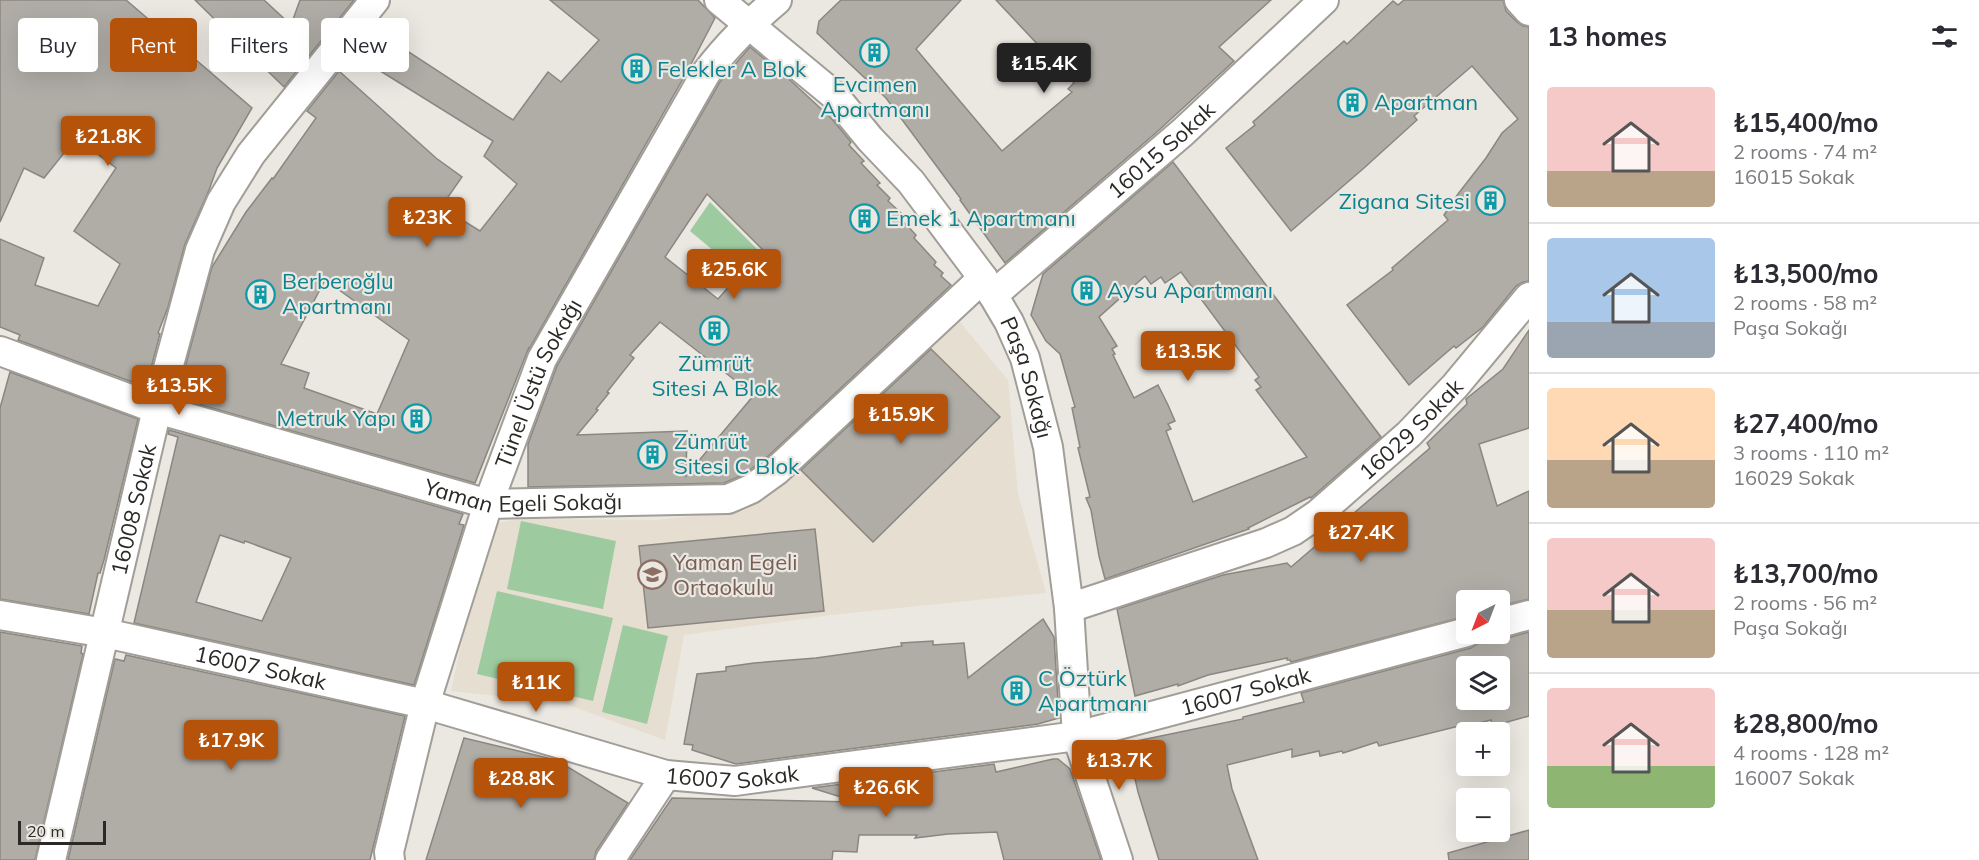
<!DOCTYPE html>
<html lang="en">
<head>
<meta charset="utf-8">
<style>
  :root { --surface:#fff; --page:#f7f7f7; --text:#2b2b33; --muted:#7c7c81; --line:#e1e1e2; --accent:#b45309 }
  body { margin:0; font-family:Mulish,sans-serif; background:var(--page); color:var(--text); height:100vh; display:flex; flex-direction:column; font-size:22px; white-space:nowrap }
  * { box-sizing:border-box; margin:0 }
  p { font-size:20px; color:var(--muted) }
  .icon { flex:none; width:33px; height:33px; fill:none; stroke:currentColor; stroke-width:2; stroke-linecap:round; stroke-linejoin:round }
  .map { position:relative; flex:1; overflow:hidden }
  .sheet { display:flex; flex-direction:column; background:var(--surface); width:450px }
  .sheet>* { flex:none }
  .banner { position:absolute; left:18px; top:18px; width:570px; height:54px; display:flex; gap:12px }
  .needle { width:39px; rotate:222deg }
  .controls { position:absolute; left:1456px; top:590px; display:grid; gap:12px }
  .controls a { display:grid; place-items:center; width:54px; height:54px; border-radius:6px; background:var(--surface); box-shadow:0 6px 24px #0002; font-size:30px }
  .scale { position:absolute; left:18px; bottom:15px; width:88px; box-sizing:border-box; padding-left:6px; border:3px solid #2a2926; border-top:0; font-size:16px; line-height:21px; white-space:nowrap; color:#2a2926; -webkit-text-stroke:4px #ebe7e1; paint-order:stroke }
  .price { position:absolute; translate:-50% -51px; padding:0 14px; border-radius:6px; background:var(--accent); color:#fff; font-size:20px; line-height:39px; filter:drop-shadow(0 2px 3px #0008) }
  .price::after { content:''; position:absolute; left:50%; top:36px; width:18px; height:14px; margin-left:-9px; background:inherit; clip-path:polygon(0 0,100% 0,50% 100%) }
  .price.on { background:#222; color:#fff }
  ul { padding:0; list-style:none }
  li { display:flex; align-items:center; gap:18px; height:150px; padding:0 18px }
  li+li { border-top:2px solid var(--line) }
  li span { display:grid; place-items:center; flex:none; width:168px; height:120px; border-radius:6px; color:#555 }
  li>.icon { margin-inline-start:auto }
  span .icon { width:72px; height:72px; fill:#fffc; stroke-width:1 }
  li b { font-size:26px }
  h2 { display:flex; justify-content:space-between; align-items:center; height:72px; padding:0 18px; font-size:26px }
  .pill { padding:0 21px; border-radius:6px; background:var(--surface); box-shadow:0 6px 24px #0002; font-size:21px; line-height:54px }
  .pill.on { background:var(--accent); color:#fff }
  main { display:flex; flex:1; min-height:0 }
  .map>svg:first-child { display:block }
  .built { fill:#e6ded0 }
  .green { fill:#9dcb9f }
  .building { fill:#b0aca6; stroke:#8a8680; stroke-width:1.5; fill-rule:evenodd }
  .lines { fill:none; stroke-linecap:round; stroke-linejoin:round }
  .street-casing { stroke:#a19d97; stroke-width:32 }
  .street { stroke:#fff; stroke-width:28 }
  .labels { text-anchor:middle; stroke-width:4.5; stroke-linejoin:round; paint-order:stroke }
  .culture-label { font-size:22px; fill:#0d838f; stroke:#ebe7e1; text-anchor:start }
  .street-label { font-size:22px; fill:#2a2926; stroke:#ebe7e1 }
  .education-label { font-size:22px; fill:#785e54; stroke:#ebe7e1; text-anchor:start }
</style>
</head>
<body>
<main>
<div class="map">
<svg width="1529" height="860" viewBox="0 0 1529 860">
  <rect width="100%" height="100%" fill="#ebe7e1"/>
  <polygon class="built" points="959,321 1008,380 1018,494 1046,593 831,615 684,635 665,740 563,703 451,691 485,536 491,527 501,522 524,519 656,520 745,510 781,487 797,474"/>
  <g class="green">
    <polygon points="710,202 757,249 739,272 690,231"/>
    <polygon points="521,521 616,541 603,609 507,589"/>
    <polygon points="497,591 613,618 593,701 477,674"/>
    <polygon points="623,625 668,636 647,724 602,712"/>
  </g>
  <g class="building">
    <polygon points="0,0 126,0 252,108 217,168 209,190 185,244 168,307 158,333 160,334 146,387 18,340 20,335 0,327 0,239 44,258 35,285 98,306 120,264 74,231 116,168 76,138 44,178 24,168 0,222"/>
    <polygon points="195,0 264,0 291,25 300,0 354,0 284,87"/>
    <path d="M550 0H698L715 18 688 70 529 349V347L475 483 177 398 212 267 246 212 272 178 273 179 316 118 307 111 339 71 436 158 462 177 441 207 480 231 517 184 484 156 493 141 353 54 363 42 386 37 513 120 548 72 561 82 599 40ZM325 280 409 340 377 414 304 388 309 373 281 364Z"/>
    <polygon points="841,0 961,0 916,49 1002,151 1072,92 1068,89 1074,83 996,0 1271,0 1219,47 1234,61 1158,131 1005,263 960,200 961,199 886,98 817,33 819,21"/>
    <polygon points="1404,0 1503,0 1506,11 1517,22 1523,26 1529,27 1529,281 1523,282 1516,286 1483,327 1456,348 1454,346 1409,385 1347,305 1393,270 1392,268 1448,220 1444,215 1458,194 1486,158 1502,133 1518,119 1472,66 1414,116 1417,120 1364,168 1291,231 1226,148 1255,125 1253,122 1344,41 1347,44 1393,1 1398,5"/>
    <path d="M750 47 791 81 832 119 851 142 849 145 864 161 861 163 880 183 877 185 890 198 888 201 901 213 898 216 916 235 914 238 936 262 934 265 943 273 941 276 951 285 766 458 743 475 724 483 528 487V444L557 366 720 82ZM707 194 762 249 718 299 665 257ZM660 322 754 395 686 476 687 431 577 435 598 410 596 409 609 393 607 392 634 358 630 355Z"/>
    <path d="M1173 162 1381 437 1311 498 1310 497 1248 528 1249 529 1105 579 1099 556 1091 510 1086 498 1090 497 1078 448 1080 447 1072 408 1075 407 1060 354 1046 341 1031 315 1043 274ZM1181 272 1259 377 1255 380 1261 387 1256 390 1307 457 1193 502 1166 431 1171 429 1168 424 1175 421 1168 405 1158 385 1134 398 1113 355 1115 354 1112 349 1117 346 1099 317 1145 276 1151 284 1161 277 1165 283Z"/>
    <polygon points="1529,330 1529,428 1479,444 1497,506 1529,491 1529,599 1500,606 1500,600 1467,600 1467,616 1291,662 1290,660 1287,660 1287,658 1208,675 1178,686 1178,684 1135,696 1117,609 1223,575 1287,563 1291,567 1430,448 1427,443 1467,404 1466,399 1503,369"/>
    <polygon points="931,349 1000,417 873,542 801,470"/>
    <polygon points="10,372 138,419 104,560 100,573 98,573 89,614 0,599 0,408"/>
    <path d="M169 430 463 514 459 524 464 525 414 685 134 623 178 437 168 434ZM220 535 244 543 245 541 291 558 262 621 196 602Z"/>
    <polygon points="815,529 824,611 648,628 639,546"/>
    <polygon points="1043,619 1054,637 1059,718 1038,724 736,764 692,750 693,745 684,744 697,674 726,671 726,667 754,663 816,658 902,646 901,643 933,641 933,645 964,643 968,678"/>
    <polygon points="0,632 82,646 81,653 83,654 35,860 0,860"/>
    <path d="M1529 632V716L1493 726 1491 720 1467 726V724L1379 746 1377 742 1343 753 1342 751 1320 756 1319 751 1292 757V749L1227 765 1232 789 1258 860H1159L1138 792 1130 756 1137 741 1243 719V717L1304 702 1301 693 1471 648 1479 643 1483 633H1487L1495 639H1504ZM1467 666H1500V699H1467Z"/>
    <polygon points="126,655 405,716 370,860 68,860 115,659 124,661"/>
    <polygon points="464,738 556,760 628,803 596,851 594,860 426,860"/>
    <polygon points="1053,759 1058,759 1070,769 1101,860 1004,860 997,832 948,834 915,838 917,835 859,835 857,852 833,851 832,860 630,860 672,798 854,802 854,801 812,788 994,764 996,772"/>
    <polygon points="1529,830 1529,860 1449,860 1448,853"/>
  </g>
  <g class="lines">
    <defs>
      <g id="street">
        <path id="s1" d="M719 0 834 95 870 139 911 182 983 278 1009 322 1025 358 1048 447 1069 608 1077 736 1118 860"/>
        <polyline points="1519,0 1529,11"/>
        <path id="s2" d="M993 295 1183 132 1324 0"/>
        <path id="s3" d="M0 351 157 409 488 504 728 499 751 489 776 471 983 278"/>
        <path id="s4" d="M1069 608 1266 543 1293 531 1318 514 1409 434 1455 386 1529 297"/>
        <path id="s5" d="M0 615 105 633 425 704 666 775 735 781 1077 736 1467 632"/>
        <polyline points="1500,623 1529,615"/>
        <path id="s6" d="M51 860 157 409 200 250 221 202 251 154 375 0"/>
        <path id="s7" d="M390 860 389 852 425 704 488 504 542 359 706 73C729 43 749 24 777 0"/>
        <polyline points="610,860 666,775"/>
      </g>
    </defs>
    <use href="#street" class="street-casing"/>
    <use href="#street" class="street"/>
  </g>
  <defs>
    <symbol id="building-ring" viewBox="-11 -11 22 22"><circle r="9.5" fill="#ebe7e1" stroke="#0f9aa8" stroke-width="1.5"/><path d="M-4-6H4V6H1V3H-1V6H-4ZM-2.5-4.3h1.7v1.8h-1.7ZM.8-4.3h1.7v1.8H.8ZM-2.5-1h1.7V.8h-1.7ZM.8-1h1.7V.8H.8Z" fill="#0f9aa8"/></symbol>
    <symbol id="school-ring" viewBox="-11 -11 22 22"><circle r="9.5" fill="#ebe7e1" stroke="#8d6e63" stroke-width="1.5"/><path d="M0-5L7-2L0 1L-7-2ZM-4 1L0 2.5L4 1V4Q0 6-4 4Z" fill="#8d6e63"/></symbol>
  </defs>
  <g fill-rule="evenodd">
    <use href="#building-ring" x="858" y="36" width="33" height="33"/>
    <use href="#building-ring" x="620" y="52" width="33" height="33"/>
    <use href="#building-ring" x="1336" y="86" width="33" height="33"/>
    <use href="#building-ring" x="1474" y="184" width="33" height="33"/>
    <use href="#building-ring" x="848" y="202" width="33" height="33"/>
    <use href="#building-ring" x="1070" y="274" width="33" height="33"/>
    <use href="#building-ring" x="244" y="278" width="33" height="33"/>
    <use href="#building-ring" x="698" y="314" width="33" height="33"/>
    <use href="#building-ring" x="400" y="402" width="33" height="33"/>
    <use href="#building-ring" x="636" y="438" width="33" height="33"/>
    <use href="#school-ring" x="636" y="558" width="33" height="33"/>
    <use href="#building-ring" x="1000" y="674" width="33" height="33"/>
  </g>
  <g class="labels">
    <g class="culture-label">
      <text x="657" y="77">Felekler A Blok</text>
      <text x="875" y="92" text-anchor="middle">Evcimen<tspan x="875" dy="25">Apartmanı</tspan></text>
      <text x="1374" y="110">Apartman</text>
      <text x="1470" y="209" text-anchor="end">Zigana Sitesi</text>
      <text x="886" y="226">Emek 1 Apartmanı</text>
      <text x="282" y="289">Berberoğlu<tspan x="282" dy="25">Apartmanı</tspan></text>
      <text x="1107" y="298">Aysu Apartmanı</text>
      <text x="715" y="371" text-anchor="middle">Zümrüt<tspan x="715" dy="25">Sitesi A Blok</tspan></text>
      <text x="396" y="426" text-anchor="end">Metruk Yapı</text>
      <text x="674" y="449">Zümrüt<tspan x="674" dy="25">Sitesi C Blok</tspan></text>
      <text x="1038" y="686">C Öztürk<tspan x="1038" dy="25">Apartmanı</tspan></text>
    </g>
    <g class="street-label">
      <text dy="8" stroke="none"><textPath href="#s2" startOffset="222">16015 Sokak</textPath></text>
      <text dy="8" stroke="none"><textPath href="#s1" startOffset="495">Paşa Sokağı</textPath></text>
      <text dy="8" stroke="none"><textPath href="#s7" startOffset="501">Tünel Üstü Sokağı</textPath></text>
      <text dy="8" stroke="none"><textPath href="#s4" startOffset="393">16029 Sokak</textPath></text>
      <text dy="8" stroke="none"><textPath href="#s3" startOffset="546">Yaman Egeli Sokağı</textPath></text>
      <text dy="8" stroke="none"><textPath href="#s6" startOffset="360">16008 Sokak</textPath></text>
      <text dy="8" stroke="none"><textPath href="#s5" startOffset="266">16007 Sokak</textPath></text>
      <text dy="8" stroke="none"><textPath href="#s5" startOffset="1274">16007 Sokak</textPath></text>
      <text dy="8" stroke="none"><textPath href="#s5" startOffset="752">16007 Sokak</textPath></text>
    </g>
    <g class="education-label">
      <text x="673" y="570">Yaman Egeli<tspan x="673" dy="25">Ortaokulu</tspan></text>
    </g>
  </g>
</svg>
<div class="controls">
<a><svg class="needle" viewBox="-14 -14 28 28"><path d="M0-13l5 13h-10z" fill="#e53935"/><path d="M0 13l5-13h-10z" fill="#7c7c81"/></svg></a>
<a><svg class="icon" aria-label="layers" viewBox="0 0 24 24"><path d="M12 4l9 5-9 5-9-5zM3 14l9 5 9-5"/></svg></a>
<a>+</a>
<a>−</a>
</div>
<div class="scale">20 m</div>
<b class="price on" style="left:1044px;top:94px">₺15.4K</b>
<b class="price" style="left:108px;top:167px">₺21.8K</b>
<b class="price" style="left:427px;top:248px">₺23K</b>
<b class="price" style="left:734px;top:300px">₺25.6K</b>
<b class="price" style="left:1188px;top:382px">₺13.5K</b>
<b class="price" style="left:179px;top:416px">₺13.5K</b>
<b class="price" style="left:901px;top:445px">₺15.9K</b>
<b class="price" style="left:1361px;top:563px">₺27.4K</b>
<b class="price" style="left:536px;top:713px">₺11K</b>
<b class="price" style="left:231px;top:771px">₺17.9K</b>
<b class="price" style="left:1119px;top:791px">₺13.7K</b>
<b class="price" style="left:521px;top:809px">₺28.8K</b>
<b class="price" style="left:886px;top:818px">₺26.6K</b>
<div class="banner">
<a class="pill">Buy</a>
<a class="pill on">Rent</a>
<a class="pill">Filters</a>
<a class="pill">New</a>
</div>
</div>
<section class="sheet">
<h2>13 homes<svg class="icon" aria-label="filters" viewBox="0 0 24 24"><path d="M4 7h16M4 17h16"/><circle cx="9" cy="7" r="2"/><circle cx="15" cy="17" r="2"/></svg></h2>
<ul>
<li><span style="background:linear-gradient(#f6c9c9 70%,#b9a48a 0)"><svg class="icon" aria-label="home" viewBox="0 0 24 24"><path d="M3 11l9-7 9 7M6 9v11h12V9"/></svg></span><div><b>₺15,400/mo</b><p>2 rooms · 74 m²</p><p>16015 Sokak</p></div></li>
<li><span style="background:linear-gradient(#a9c7e8 70%,#9aa5b1 0)"><svg class="icon" aria-label="home" viewBox="0 0 24 24"><path d="M3 11l9-7 9 7M6 9v11h12V9"/></svg></span><div><b>₺13,500/mo</b><p>2 rooms · 58 m²</p><p>Paşa Sokağı</p></div></li>
<li><span style="background:linear-gradient(#ffd9b3 60%,#b9a48a 0)"><svg class="icon" aria-label="home" viewBox="0 0 24 24"><path d="M3 11l9-7 9 7M6 9v11h12V9"/></svg></span><div><b>₺27,400/mo</b><p>3 rooms · 110 m²</p><p>16029 Sokak</p></div></li>
<li><span style="background:linear-gradient(#f6c9c9 60%,#b9a48a 0)"><svg class="icon" aria-label="home" viewBox="0 0 24 24"><path d="M3 11l9-7 9 7M6 9v11h12V9"/></svg></span><div><b>₺13,700/mo</b><p>2 rooms · 56 m²</p><p>Paşa Sokağı</p></div></li>
<li><span style="background:linear-gradient(#f6c9c9 65%,#8fb573 0)"><svg class="icon" aria-label="home" viewBox="0 0 24 24"><path d="M3 11l9-7 9 7M6 9v11h12V9"/></svg></span><div><b>₺28,800/mo</b><p>4 rooms · 128 m²</p><p>16007 Sokak</p></div></li>
</ul>
</section>
</main>
</body>
</html>
